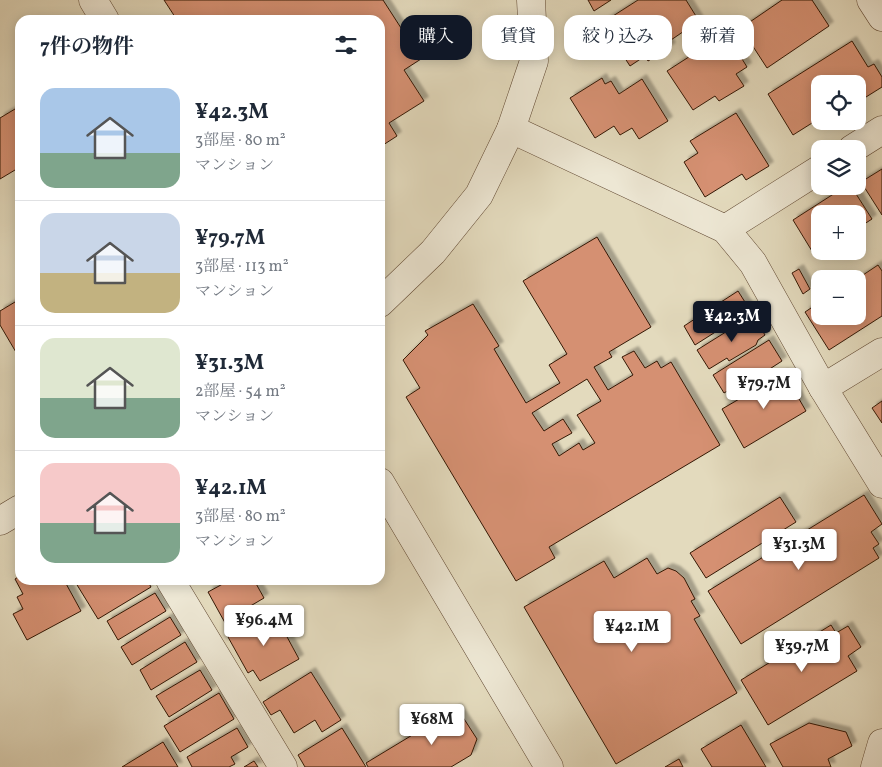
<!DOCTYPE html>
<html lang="ja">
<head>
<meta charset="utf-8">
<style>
  :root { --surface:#fff; --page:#f2f2f3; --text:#1f2937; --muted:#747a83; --line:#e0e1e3; --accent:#111827 }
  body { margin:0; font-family:Vollkorn,"Noto Serif JP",serif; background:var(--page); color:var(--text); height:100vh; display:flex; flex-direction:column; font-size:19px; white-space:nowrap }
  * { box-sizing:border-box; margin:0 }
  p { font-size:16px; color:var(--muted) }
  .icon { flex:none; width:28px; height:28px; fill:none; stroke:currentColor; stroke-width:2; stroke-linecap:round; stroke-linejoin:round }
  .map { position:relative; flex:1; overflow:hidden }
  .details { position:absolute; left:15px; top:15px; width:370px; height:570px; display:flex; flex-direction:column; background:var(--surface); border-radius:15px; box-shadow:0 2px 12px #0003 }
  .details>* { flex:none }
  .hud { position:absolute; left:400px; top:15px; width:406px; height:45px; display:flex; gap:10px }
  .tools { position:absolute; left:811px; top:75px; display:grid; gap:10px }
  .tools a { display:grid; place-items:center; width:55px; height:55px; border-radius:10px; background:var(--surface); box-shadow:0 2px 12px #0003; font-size:25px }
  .price { position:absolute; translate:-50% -42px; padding:0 11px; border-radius:5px; background:#fff; color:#222; font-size:16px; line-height:32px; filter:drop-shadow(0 1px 2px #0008) }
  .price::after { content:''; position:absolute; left:50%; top:30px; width:15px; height:11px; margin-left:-8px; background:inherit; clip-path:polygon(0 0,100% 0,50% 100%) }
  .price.current { background:var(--accent); color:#fff }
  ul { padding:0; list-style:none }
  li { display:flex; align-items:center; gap:15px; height:125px; padding:0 25px }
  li+li { border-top:1px solid var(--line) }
  li span { display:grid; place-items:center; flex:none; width:140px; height:100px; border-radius:15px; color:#555 }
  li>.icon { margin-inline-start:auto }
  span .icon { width:60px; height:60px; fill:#fffc; stroke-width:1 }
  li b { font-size:21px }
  h2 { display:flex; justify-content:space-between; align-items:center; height:60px; padding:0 25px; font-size:21px }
  .pill { padding:0 18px; border-radius:15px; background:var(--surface); box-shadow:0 2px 12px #0003; font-size:18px; line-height:45px }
  .pill.current { background:var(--accent); color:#fff }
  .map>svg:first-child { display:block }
  .building { fill:#d59072; stroke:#341804; fill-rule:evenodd; filter:url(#shadow) }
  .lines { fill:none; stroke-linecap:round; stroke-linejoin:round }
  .minor-casing { stroke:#604832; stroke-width:29 }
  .minor { stroke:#ede7d4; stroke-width:28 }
</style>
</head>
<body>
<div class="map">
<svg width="882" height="767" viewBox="0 0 882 767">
  <defs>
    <filter id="shadow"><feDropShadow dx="4.5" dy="-4.5" stdDeviation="1" flood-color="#0004"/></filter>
  </defs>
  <rect width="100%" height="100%" fill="#e3dabd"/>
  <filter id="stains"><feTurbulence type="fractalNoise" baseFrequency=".004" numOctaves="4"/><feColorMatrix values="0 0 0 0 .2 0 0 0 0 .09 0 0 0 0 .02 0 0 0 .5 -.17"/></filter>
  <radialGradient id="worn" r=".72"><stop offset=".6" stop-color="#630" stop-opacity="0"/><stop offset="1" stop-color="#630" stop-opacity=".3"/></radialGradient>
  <g class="building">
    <polygon points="164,0 383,0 421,59 404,70 424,101 389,123 397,136 380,147 380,20 177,20"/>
    <polygon points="588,0 611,0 594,11"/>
    <polygon points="638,0 686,0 699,21 668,42 671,47 648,61 645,56 630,66 602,23"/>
    <polygon points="782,0 812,0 829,26 767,68 741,28"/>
    <polygon points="726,33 747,67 736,74 744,86 719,101 715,96 693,110 667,71"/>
    <polygon points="852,41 868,67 874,64 882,77 882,87 858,102 858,84 820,84 820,118 793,135 768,94"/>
    <polygon points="602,78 605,84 611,81 619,94 642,79 668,121 639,139 632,128 620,135 614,126 595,138 570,98"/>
    <polygon points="20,106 20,167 0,179 0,118"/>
    <polygon points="736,113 769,166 746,180 742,174 705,197 684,162 698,153 690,141"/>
    <polygon points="882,169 882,215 861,182"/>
    <polygon points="846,186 851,186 872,219 858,228 858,214 820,214 820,251 822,251 815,256 793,220"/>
    <path d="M597 237 651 327 609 352 612 357 594 367 608 390 633 375 622 357 634 351 645 368 657 361 661 368 671 362 720 445 549 547 555 558 516 581 406 397 420 388 403 360 428 335 425 331 473 304 499 346 494 349 526 403 560 383 549 365 567 354 523 281ZM587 379 601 401 577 415 595 443 583 450 579 443 559 456 552 444 572 433 563 419 544 431 532 413Z"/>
    <polygon points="878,265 882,271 882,316 829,350 805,312 820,302 820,316 858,316 857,279"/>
    <polygon points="799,269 810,289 803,294 792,273"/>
    <polygon points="738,291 750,310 695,345 684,326"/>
    <polygon points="20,299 20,359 0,325 0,311"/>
    <polygon points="753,315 765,335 758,340 756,345 729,361 727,358 709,369 697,350"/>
    <polygon points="769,340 782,361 765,372 766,373 744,387 741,383 724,393 713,375"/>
    <polygon points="784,373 806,411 744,448 722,409"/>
    <polygon points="882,401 882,423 872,408"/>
    <polygon points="864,495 882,524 871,532 879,544 873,548 879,558 741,644 708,591"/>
    <polygon points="780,497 796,522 706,578 690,553"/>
    <polygon points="647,558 657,574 668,568 676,571 684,578 695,599 691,601 700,616 694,619 737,693 616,764 524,607 604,561 614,578"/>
    <polygon points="20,576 20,580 64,580 81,611 27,640 13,614 23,609 17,597 23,594 15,579"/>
    <polygon points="74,580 147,580 151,587 98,619"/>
    <polygon points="230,580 254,580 264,598 247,608 253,617 229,630 208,592"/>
    <polygon points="155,593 166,611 118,640 107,621"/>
    <polygon points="273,611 299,659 260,681 253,670 248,673 228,637"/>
    <polygon points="170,617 181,635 132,665 121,647"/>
    <polygon points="831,625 836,633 848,626 861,647 848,656 857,671 768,725 741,680"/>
    <polygon points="185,642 197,662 151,690 140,670"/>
    <polygon points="200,670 212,690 169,717 156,696"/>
    <polygon points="311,672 341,720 322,732 315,720 294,733 280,710 271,715 263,702"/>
    <polygon points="219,693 234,719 180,752 164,726"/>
    <polygon points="457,708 477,739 471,755 451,767 368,767 366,763"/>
    <polygon points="809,723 846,732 852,746 828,759 831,767 783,767 770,744"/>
    <polygon points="741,725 766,767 712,767 701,749"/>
    <polygon points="237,728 248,747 231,757 235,764 229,767 192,767 187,757"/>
    <polygon points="342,728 366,767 305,767 298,755"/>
    <polygon points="163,742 178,767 122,767"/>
    <polygon points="679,759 683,767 665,767"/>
    <polygon points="254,761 258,767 244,767"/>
  </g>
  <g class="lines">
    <defs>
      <g id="minor">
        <polyline points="93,0 105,20"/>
        <polyline points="871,0 882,17"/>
        <polyline points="511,129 725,229 753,263 823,388 882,484"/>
        <polyline points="852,149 882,130"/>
        <polyline points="725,229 820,169"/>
        <polyline points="380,303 433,252 479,195 511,129 534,61 531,0"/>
        <polyline points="823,388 882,352"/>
        <polyline points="380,482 549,767"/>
        <polyline points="0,521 20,509"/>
        <polyline points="170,580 283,767"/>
        <polyline points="875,767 882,743"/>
      </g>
    </defs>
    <use href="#minor" class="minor-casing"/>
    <use href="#minor" class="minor"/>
  </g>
  <rect width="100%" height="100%" filter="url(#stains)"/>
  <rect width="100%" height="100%" fill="url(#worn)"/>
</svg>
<div class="tools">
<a><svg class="icon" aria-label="locate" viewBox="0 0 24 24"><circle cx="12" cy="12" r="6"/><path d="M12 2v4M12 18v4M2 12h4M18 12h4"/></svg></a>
<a><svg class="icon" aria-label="layers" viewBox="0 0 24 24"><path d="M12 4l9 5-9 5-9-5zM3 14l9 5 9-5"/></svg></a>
<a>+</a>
<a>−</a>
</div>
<b class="price current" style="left:732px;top:343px">¥42.3M</b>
<b class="price" style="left:764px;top:410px">¥79.7M</b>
<b class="price" style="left:799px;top:571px">¥31.3M</b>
<b class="price" style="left:264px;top:647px">¥96.4M</b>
<b class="price" style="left:632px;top:653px">¥42.1M</b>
<b class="price" style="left:802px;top:673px">¥39.7M</b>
<b class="price" style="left:432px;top:746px">¥68M</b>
<div class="hud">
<a class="pill current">購入</a>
<a class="pill">賃貸</a>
<a class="pill">絞り込み</a>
<a class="pill">新着</a>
</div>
<section class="details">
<h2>7件の物件<svg class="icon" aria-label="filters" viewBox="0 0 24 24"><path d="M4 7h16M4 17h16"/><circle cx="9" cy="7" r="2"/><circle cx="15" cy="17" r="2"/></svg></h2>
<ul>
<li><span style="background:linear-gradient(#a9c7e8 65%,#7fa58c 0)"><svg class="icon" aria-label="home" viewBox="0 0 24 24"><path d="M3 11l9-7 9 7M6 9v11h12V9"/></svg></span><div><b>¥42.3M</b><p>3部屋 · 80 m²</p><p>マンション</p></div></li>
<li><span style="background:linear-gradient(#c9d6e8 60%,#c2b280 0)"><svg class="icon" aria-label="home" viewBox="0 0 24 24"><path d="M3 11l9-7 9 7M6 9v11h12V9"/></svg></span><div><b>¥79.7M</b><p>3部屋 · 113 m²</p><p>マンション</p></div></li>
<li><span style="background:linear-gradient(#dfe7d0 60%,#7fa58c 0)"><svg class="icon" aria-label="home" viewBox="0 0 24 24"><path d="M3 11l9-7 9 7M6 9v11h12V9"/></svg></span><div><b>¥31.3M</b><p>2部屋 · 54 m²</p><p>マンション</p></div></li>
<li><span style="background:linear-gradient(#f6c9c9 60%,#7fa58c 0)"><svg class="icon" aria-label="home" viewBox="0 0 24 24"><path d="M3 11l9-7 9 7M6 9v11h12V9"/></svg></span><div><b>¥42.1M</b><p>3部屋 · 80 m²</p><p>マンション</p></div></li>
</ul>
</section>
</div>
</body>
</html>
